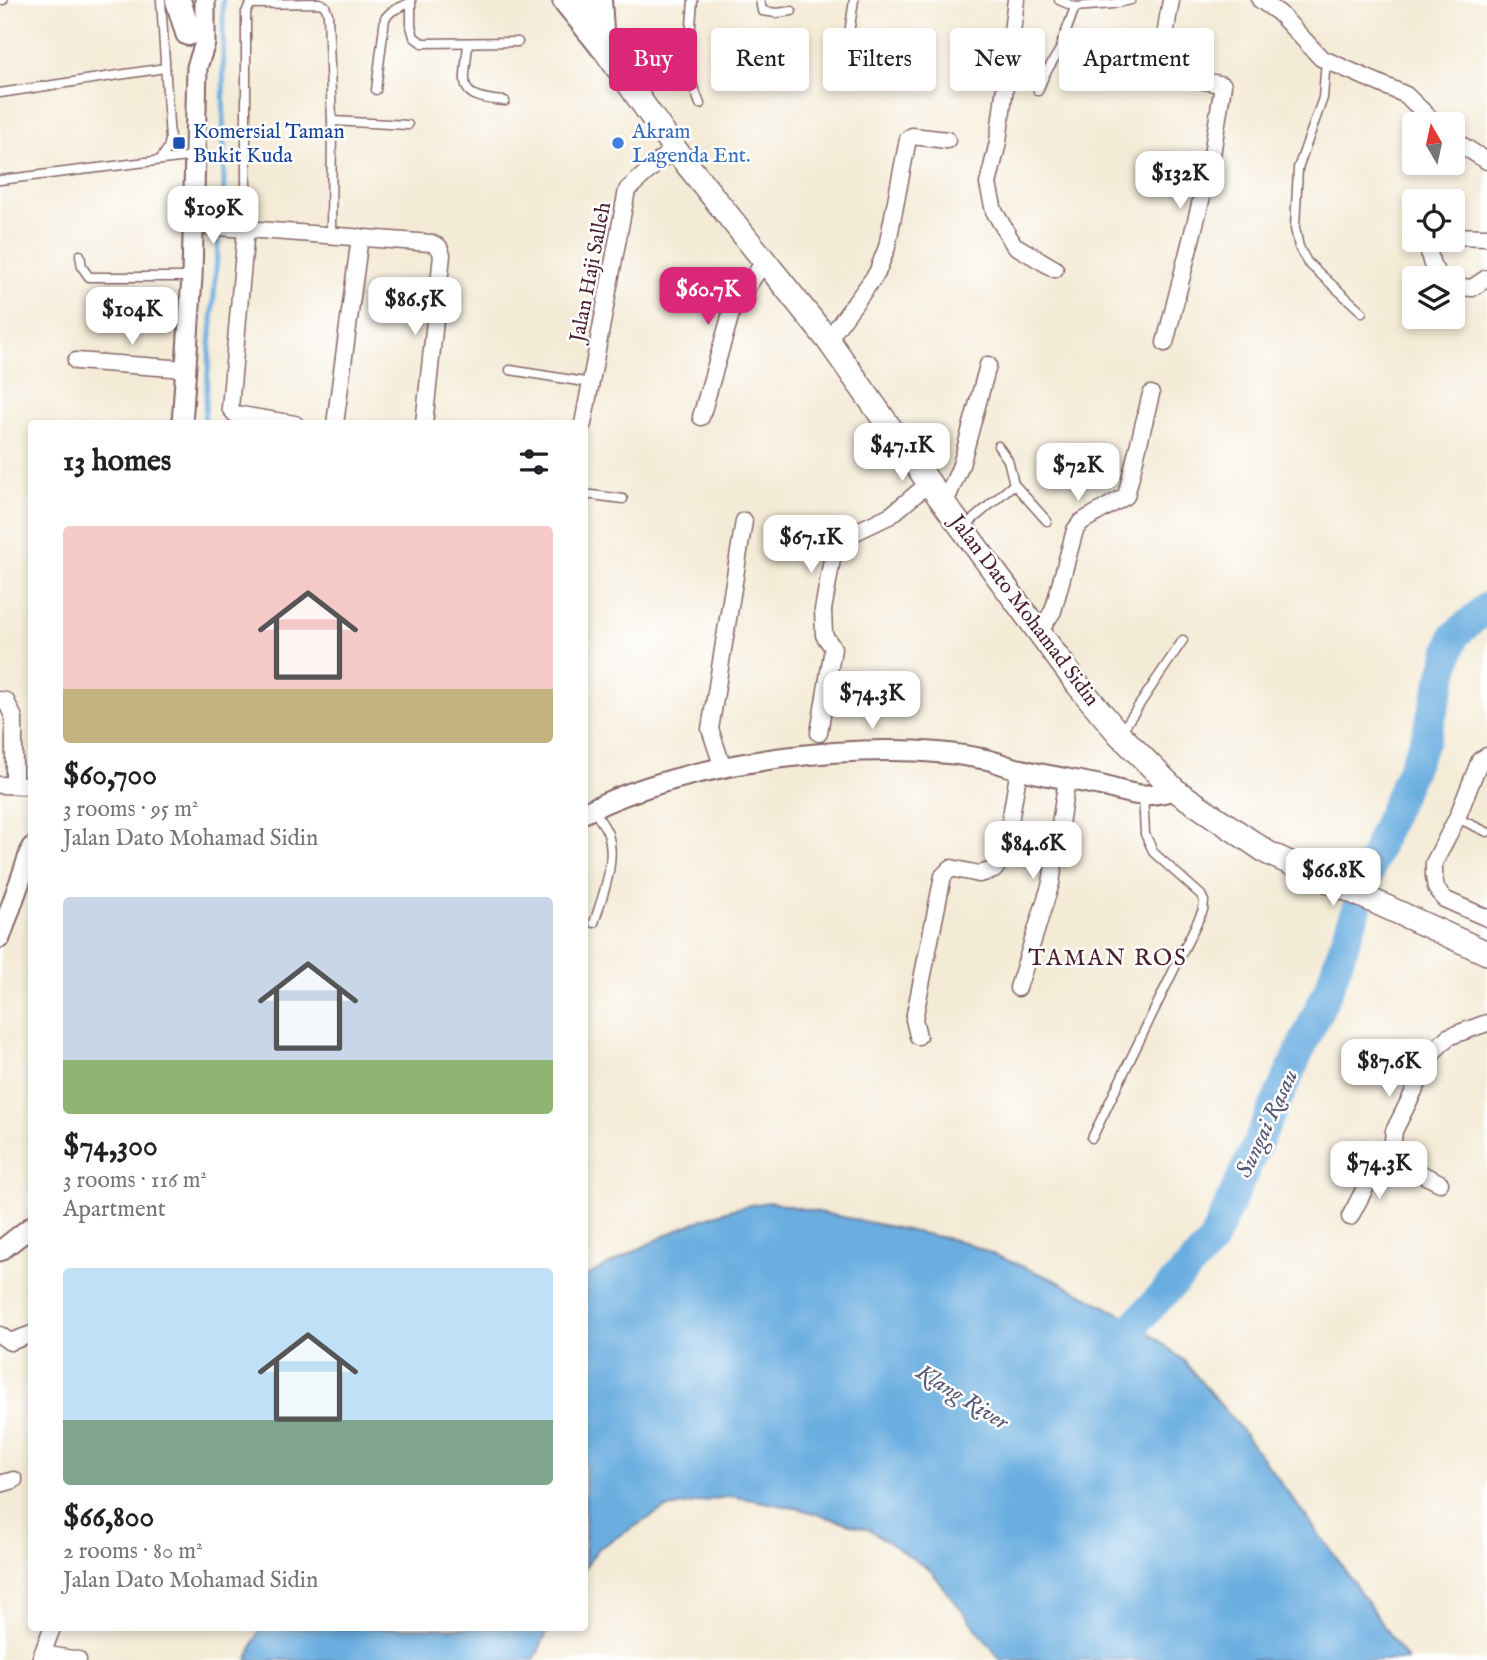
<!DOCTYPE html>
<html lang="en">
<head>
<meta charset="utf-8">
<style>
  :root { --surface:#fff; --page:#f2f2f2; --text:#202124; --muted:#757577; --accent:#db2777 }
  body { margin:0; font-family:"IM FELL English",serif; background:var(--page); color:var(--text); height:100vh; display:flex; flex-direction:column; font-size:26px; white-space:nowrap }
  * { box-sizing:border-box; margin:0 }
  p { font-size:23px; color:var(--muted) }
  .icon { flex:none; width:38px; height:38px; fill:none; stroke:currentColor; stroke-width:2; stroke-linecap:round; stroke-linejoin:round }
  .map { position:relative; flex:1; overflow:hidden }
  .drawer { position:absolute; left:28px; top:420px; width:560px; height:1211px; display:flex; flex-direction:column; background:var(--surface); border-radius:7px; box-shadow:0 4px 10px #0003 }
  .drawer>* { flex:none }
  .top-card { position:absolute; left:609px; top:28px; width:665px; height:63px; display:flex; gap:14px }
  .needle { width:46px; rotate:351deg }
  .buttons { position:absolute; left:1402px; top:112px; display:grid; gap:14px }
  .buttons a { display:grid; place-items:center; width:63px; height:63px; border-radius:7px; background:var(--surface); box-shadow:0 4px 10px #0003; font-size:35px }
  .price { position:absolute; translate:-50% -60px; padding:0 16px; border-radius:14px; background:#fff; color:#222; font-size:23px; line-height:46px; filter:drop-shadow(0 2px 4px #0008) }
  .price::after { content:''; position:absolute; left:50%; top:42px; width:21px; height:16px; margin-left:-10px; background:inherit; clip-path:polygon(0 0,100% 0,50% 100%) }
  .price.selected { background:var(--accent); color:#fff }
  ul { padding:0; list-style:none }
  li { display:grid; align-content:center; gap:14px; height:371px; padding:0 35px }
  li span { display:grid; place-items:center; height:217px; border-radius:7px; color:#555 }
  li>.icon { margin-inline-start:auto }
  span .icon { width:126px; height:126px; fill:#fffc; stroke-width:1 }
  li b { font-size:30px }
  h2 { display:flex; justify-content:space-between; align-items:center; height:84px; padding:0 35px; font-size:30px }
  .tag { padding:0 24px; border-radius:7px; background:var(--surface); box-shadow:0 4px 10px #0003; font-size:24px; line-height:63px }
  .tag.selected { background:var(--accent); color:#fff }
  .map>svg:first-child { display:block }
  .water { fill:#6baee0; stroke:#5a6686; stroke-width:2 }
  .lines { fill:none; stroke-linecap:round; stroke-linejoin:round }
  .stream { stroke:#6baee0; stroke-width:5 }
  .river { stroke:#6baee0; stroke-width:30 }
  .service-casing { stroke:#866667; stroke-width:11 }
  .minor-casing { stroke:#866667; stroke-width:19 }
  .tertiary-casing { stroke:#866667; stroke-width:23 }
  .secondary-casing { stroke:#866667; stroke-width:26 }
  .primary-casing { stroke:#866667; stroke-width:28 }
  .service { stroke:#fff; stroke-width:8 }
  .minor { stroke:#fff; stroke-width:16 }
  .tertiary { stroke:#fff; stroke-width:19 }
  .secondary { stroke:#fff; stroke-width:23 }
  .primary { stroke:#fff; stroke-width:24 }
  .transit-dot { fill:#1a4fb4; stroke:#fff; stroke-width:2.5 }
  .shop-dot { fill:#3f7fe0; stroke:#fff; stroke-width:2.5 }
  .labels { text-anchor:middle; stroke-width:5; stroke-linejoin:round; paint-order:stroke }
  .transit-label { font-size:21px; fill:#164399; stroke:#fff; text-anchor:start }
  .shop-label { font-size:21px; fill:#366cbe; stroke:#fff; text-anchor:start }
  .street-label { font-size:21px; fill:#4a1f2b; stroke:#fff }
  .neighbourhood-label { font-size:23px; letter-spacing:2px; fill:#4a1f2b; stroke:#fff }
  .water-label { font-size:23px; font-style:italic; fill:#575873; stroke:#fff }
</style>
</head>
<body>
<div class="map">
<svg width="1487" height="1660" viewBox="0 0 1487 1660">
  <rect width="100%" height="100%" fill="#fff"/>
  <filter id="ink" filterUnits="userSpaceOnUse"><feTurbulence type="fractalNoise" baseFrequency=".0143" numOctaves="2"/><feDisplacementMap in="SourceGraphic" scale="14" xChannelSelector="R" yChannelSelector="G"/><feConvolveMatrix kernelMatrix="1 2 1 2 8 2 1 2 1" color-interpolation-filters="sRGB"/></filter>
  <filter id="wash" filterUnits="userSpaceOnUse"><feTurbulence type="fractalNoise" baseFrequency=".00686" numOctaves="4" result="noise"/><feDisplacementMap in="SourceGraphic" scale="28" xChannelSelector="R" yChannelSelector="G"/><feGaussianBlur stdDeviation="1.57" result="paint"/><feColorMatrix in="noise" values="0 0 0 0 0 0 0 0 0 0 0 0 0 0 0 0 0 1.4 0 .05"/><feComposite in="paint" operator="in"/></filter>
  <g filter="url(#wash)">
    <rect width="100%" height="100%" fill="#f4ebd6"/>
    <g class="water">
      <path d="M770 1202 964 1242 1055 1280 1136 1322 1183 1360 1240 1428 1333 1553 1407 1660H1001L931 1571 870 1530 800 1509 731 1496 664 1509 599 1548 585 1568V1277C643 1248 704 1209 770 1202Z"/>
      <polygon points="260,1628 549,1628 534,1660 247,1660"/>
    </g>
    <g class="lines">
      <g class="stream">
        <polyline points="223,0 224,196"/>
        <polyline points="204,424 219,231"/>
      </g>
      <polyline class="river" points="1110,1350 1211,1244 1330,985 1381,838 1425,739 1454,636 1487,607"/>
    </g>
  </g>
  <g filter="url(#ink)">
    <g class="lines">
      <defs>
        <g id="service">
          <polyline points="0,0 3,0"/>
          <polyline points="411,0 411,26 414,37 422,43 518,42"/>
          <polyline points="693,0 688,64 690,78 700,104"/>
          <polyline points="760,0 762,11 777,13 792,11"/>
          <polyline points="1059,0 1075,7 1113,4 1131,0"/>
          <path d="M468 43C465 86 454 97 505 101"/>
          <polyline points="1326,60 1323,98 1298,168 1295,228 1299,247 1307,262 1362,312"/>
          <polyline points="843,73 854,0"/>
          <polyline points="376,90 385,18 392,11 411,2"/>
          <polyline points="1038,91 1045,74 1059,51 1075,7"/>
          <polyline points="0,93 165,68"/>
          <polyline points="332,121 408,125"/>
          <polyline points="160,160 168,148 170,140 161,0"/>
          <polyline points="0,180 195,156"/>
          <polyline points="246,229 246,12 251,4 320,3 325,6 328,14 332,121 331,234"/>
          <polyline points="80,255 82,267 89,277 192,277"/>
          <polyline points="510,370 591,383"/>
          <polyline points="1014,484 1047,521"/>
          <polyline points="584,494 623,499"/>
          <polyline points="964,527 1014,484 1008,460 998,446"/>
          <polyline points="1121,732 1183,640"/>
          <path d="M593 810C598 817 605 826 608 834 617 862 602 897 594 923"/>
          <polyline points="1457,818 1487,832"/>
          <polyline points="1092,1138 1203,910 1204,901 1201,895 1154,853 1145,834 1143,795"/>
        </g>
        <g id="minor">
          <polyline points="1016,0 998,142 988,184 994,211 1014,245 1055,269"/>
          <polyline points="1260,0 1279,13 1321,58 1406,95 1436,124"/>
          <polyline points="1452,139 1487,161"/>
          <polyline points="193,225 431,243 439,247 442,255 424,424"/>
          <polyline points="246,229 230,408 235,414 295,424"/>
          <polyline points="1452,236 1487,237"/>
          <path d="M1438 240 1429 244C1429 259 1431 268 1442 278"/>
          <polyline points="1452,286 1472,288 1487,278"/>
          <polyline points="828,340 877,273 887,247 908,139 912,136 947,140"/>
          <path d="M1165 343 1211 161 1223 85C1211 82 1197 80 1185 76 1155 63 1167 25 1171 0"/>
          <polyline points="76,361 186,369"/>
          <polyline points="701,417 732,310 765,260"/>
          <polyline points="335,424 360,237"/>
          <polyline points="583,424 627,190 674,148"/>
          <polyline points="945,503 961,465 988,365"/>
          <polyline points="1039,632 1053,611 1075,530 1081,522 1126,496 1151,394"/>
          <polyline points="0,700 6,701 14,718 14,785"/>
          <polyline points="819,733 833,648 824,635 823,610 834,548 843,538 891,515 929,483"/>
          <polyline points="1487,756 1480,760 1457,818 1434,863 1434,876 1436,888 1444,899 1487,918"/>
          <polyline points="723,768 710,729 744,521"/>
          <polyline points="0,785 32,786"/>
          <polyline points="1018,988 1051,883 1067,779"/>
          <polyline points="918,1036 914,1019 943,876 951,868 979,874 994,870 1004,857 1019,769"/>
          <polyline points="1440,1183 1391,1159 1394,1131 1434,1051 1448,1037 1487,1023"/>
          <polyline points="1350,1217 1377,1165 1383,1160 1391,1159"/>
          <polyline points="0,1335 10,1342 32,1334"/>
          <polyline points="0,1484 14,1480"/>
          <polyline points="43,1654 78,1660"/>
          <polyline points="40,1660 52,1628"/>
        </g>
        <g id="tertiary">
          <polyline points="182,424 192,277 197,67 205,43 205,0"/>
          <path d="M584 813C684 761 874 736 984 759 996 761 1007 767 1019 769 1047 776 1075 780 1103 786 1115 789 1131 795 1144 795 1154 795 1165 792 1175 790"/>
          <polyline points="0,938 32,847"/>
          <polyline points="0,1251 32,1226"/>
        </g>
        <polyline id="secondary" points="583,0 602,46 674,148 828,340 929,483 1078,685 1119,734 1175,790 1268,853 1487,953"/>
        <g id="primary">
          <polyline points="178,0 188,33"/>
          <polyline points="565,0 602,46"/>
          <polyline points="599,0 602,46"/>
        </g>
      </defs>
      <use href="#service" class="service-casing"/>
      <use href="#minor" class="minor-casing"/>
      <use href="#tertiary" class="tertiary-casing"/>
      <use href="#secondary" class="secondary-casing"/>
      <use href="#primary" class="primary-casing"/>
      <use href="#service" class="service"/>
      <use href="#minor" class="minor"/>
      <use href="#tertiary" class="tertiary"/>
      <use href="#secondary" class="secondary"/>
      <use href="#primary" class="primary"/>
    </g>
  </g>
  <rect class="transit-dot" x="172" y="136" width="14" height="14" rx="3.5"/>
  <circle class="shop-dot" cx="618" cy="143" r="7"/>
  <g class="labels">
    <g class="transit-label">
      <text x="193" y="138">Komersial Taman<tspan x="193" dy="24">Bukit Kuda</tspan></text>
    </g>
    <g class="shop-label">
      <text x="632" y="138">Akram<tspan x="632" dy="24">Lagenda Ent.</tspan></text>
    </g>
    <g class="street-label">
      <text transform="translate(590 272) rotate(-79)" y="7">Jalan Haji Salleh</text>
      <text transform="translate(1025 610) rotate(53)" y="7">Jalan Dato Mohamad Sidin</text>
    </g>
    <g class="neighbourhood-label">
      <text x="1108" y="965">TAMAN ROS</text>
    </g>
    <g class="water-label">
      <text transform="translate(1266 1123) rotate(-65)" y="8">Sungai Rasau</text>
      <text transform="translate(963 1396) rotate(32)" y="8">Klang River</text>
    </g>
  </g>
</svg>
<div class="buttons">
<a><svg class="needle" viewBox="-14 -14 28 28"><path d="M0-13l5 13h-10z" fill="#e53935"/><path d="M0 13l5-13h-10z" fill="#757577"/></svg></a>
<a><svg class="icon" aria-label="locate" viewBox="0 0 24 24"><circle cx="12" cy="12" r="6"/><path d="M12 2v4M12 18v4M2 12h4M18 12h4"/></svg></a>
<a><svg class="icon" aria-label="layers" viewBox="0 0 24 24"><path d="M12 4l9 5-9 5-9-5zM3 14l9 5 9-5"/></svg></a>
</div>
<b class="price" style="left:1180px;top:211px">$132K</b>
<b class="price" style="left:213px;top:246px">$109K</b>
<b class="price selected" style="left:708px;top:327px">$60.7K</b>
<b class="price" style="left:415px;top:337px">$86.5K</b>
<b class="price" style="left:132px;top:347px">$104K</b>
<b class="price" style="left:902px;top:483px">$47.1K</b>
<b class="price" style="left:1078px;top:503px">$72K</b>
<b class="price" style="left:811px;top:575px">$67.1K</b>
<b class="price" style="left:872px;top:731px">$74.3K</b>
<b class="price" style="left:1033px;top:881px">$84.6K</b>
<b class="price" style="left:1333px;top:908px">$66.8K</b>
<b class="price" style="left:1389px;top:1099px">$87.6K</b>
<b class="price" style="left:1379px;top:1201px">$74.3K</b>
<div class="top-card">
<a class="tag selected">Buy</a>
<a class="tag">Rent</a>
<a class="tag">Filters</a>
<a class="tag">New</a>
<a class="tag">Apartment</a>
</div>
<section class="drawer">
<h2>13 homes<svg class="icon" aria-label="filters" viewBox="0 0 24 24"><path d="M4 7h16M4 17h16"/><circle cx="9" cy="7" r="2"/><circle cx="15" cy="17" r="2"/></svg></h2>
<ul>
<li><span style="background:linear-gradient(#f6c9c9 75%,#c2b280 0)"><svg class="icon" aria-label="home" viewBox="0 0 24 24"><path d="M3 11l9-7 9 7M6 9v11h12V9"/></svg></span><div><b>$60,700</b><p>3 rooms · 95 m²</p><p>Jalan Dato Mohamad Sidin</p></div></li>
<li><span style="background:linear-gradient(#c9d6e8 75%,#8fb573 0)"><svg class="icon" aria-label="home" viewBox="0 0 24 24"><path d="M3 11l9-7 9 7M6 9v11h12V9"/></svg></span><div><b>$74,300</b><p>3 rooms · 116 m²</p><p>Apartment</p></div></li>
<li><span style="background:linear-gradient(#bfe0f5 70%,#7fa58c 0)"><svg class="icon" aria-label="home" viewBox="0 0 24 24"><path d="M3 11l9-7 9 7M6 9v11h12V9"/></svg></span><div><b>$66,800</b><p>2 rooms · 80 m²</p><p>Jalan Dato Mohamad Sidin</p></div></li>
</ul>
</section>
</div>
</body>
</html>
